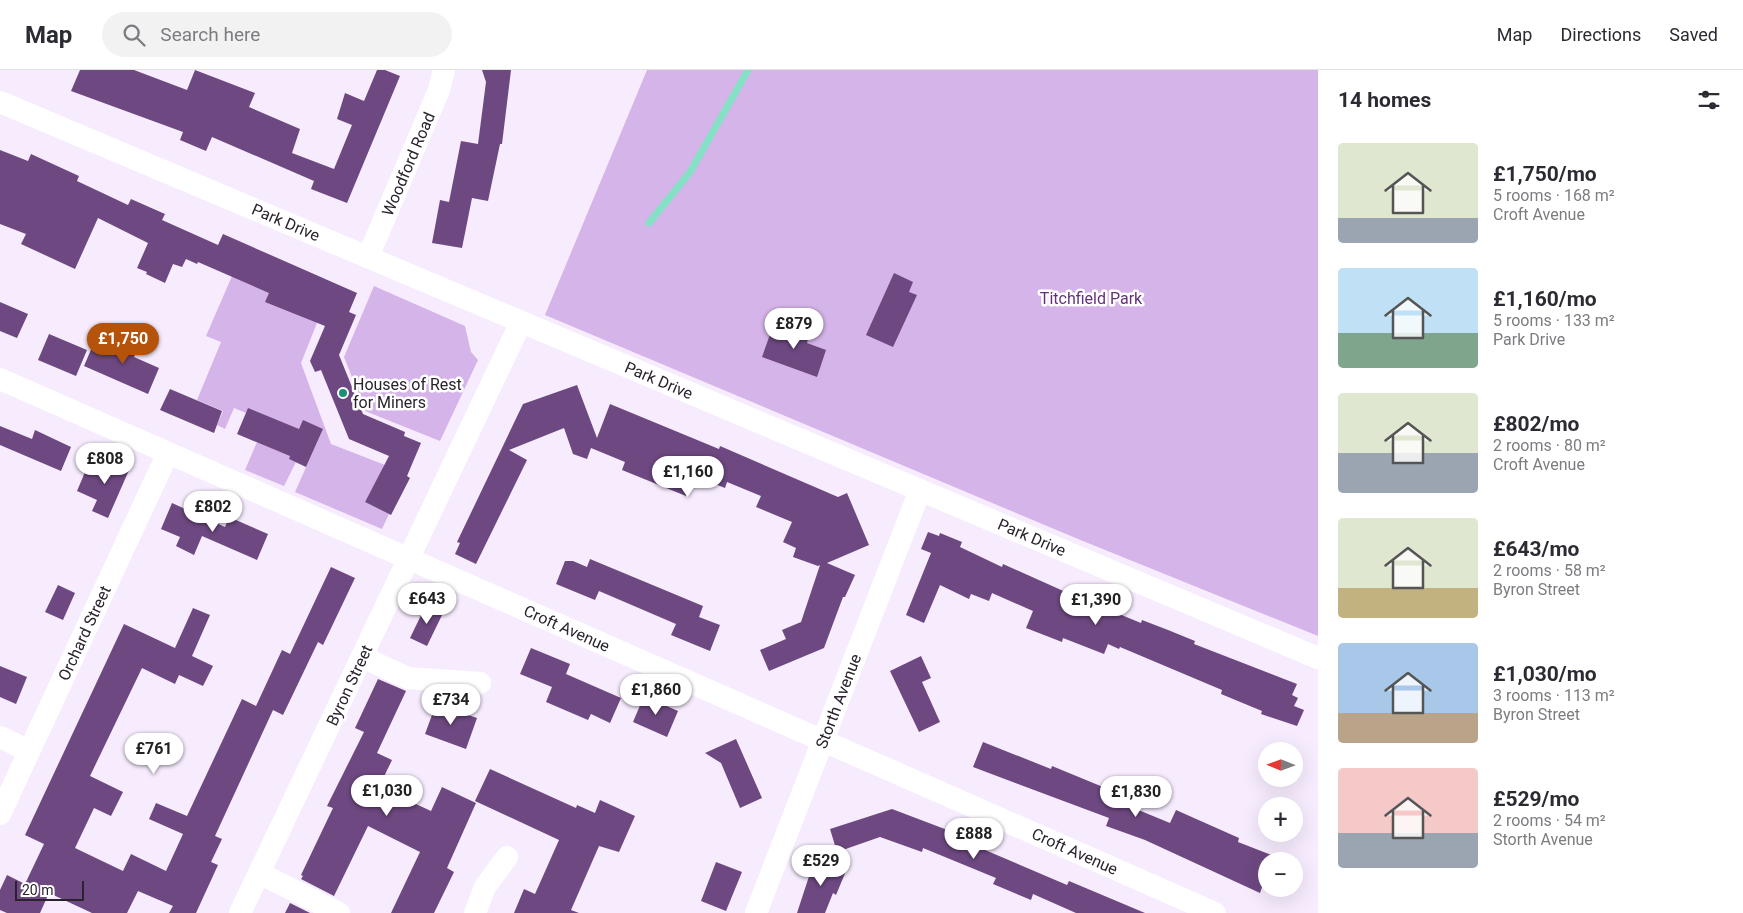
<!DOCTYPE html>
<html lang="en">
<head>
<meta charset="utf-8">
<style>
  :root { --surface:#fff; --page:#f2f2f3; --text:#2b2b33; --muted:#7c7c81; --line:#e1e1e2; --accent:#b45309 }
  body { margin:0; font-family:Roboto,sans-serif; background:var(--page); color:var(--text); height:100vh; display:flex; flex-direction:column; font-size:19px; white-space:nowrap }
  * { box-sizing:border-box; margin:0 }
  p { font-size:16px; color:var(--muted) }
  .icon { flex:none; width:28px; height:28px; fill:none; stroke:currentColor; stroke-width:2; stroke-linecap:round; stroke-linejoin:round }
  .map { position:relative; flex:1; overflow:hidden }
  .side { display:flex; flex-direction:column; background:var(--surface); width:425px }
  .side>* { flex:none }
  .needle { width:32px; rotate:271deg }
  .buttons { position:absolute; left:1258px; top:672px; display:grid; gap:10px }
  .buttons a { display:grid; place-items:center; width:45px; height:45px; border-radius:50%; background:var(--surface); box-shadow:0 5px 20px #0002; font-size:25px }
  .scale { position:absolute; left:15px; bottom:12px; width:69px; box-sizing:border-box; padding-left:5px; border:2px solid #2a232e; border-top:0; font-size:14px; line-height:18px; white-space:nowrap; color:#2a232e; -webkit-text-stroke:4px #fff; paint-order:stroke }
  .price { position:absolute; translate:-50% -42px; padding:0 11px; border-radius:18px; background:#fff; color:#222; font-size:16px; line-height:32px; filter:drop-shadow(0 1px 2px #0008) }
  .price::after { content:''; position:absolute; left:50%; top:30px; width:15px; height:11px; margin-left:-8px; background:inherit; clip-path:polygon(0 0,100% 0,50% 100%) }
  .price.on { background:var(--accent); color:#fff }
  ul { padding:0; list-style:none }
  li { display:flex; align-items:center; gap:15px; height:125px; padding:0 20px }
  li span { display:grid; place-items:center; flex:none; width:140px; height:100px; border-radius:5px; color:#555 }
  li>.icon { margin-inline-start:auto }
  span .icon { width:60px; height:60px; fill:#fffc; stroke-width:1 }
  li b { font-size:21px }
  h2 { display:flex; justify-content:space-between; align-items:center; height:60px; padding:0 20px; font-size:21px }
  header { display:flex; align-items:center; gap:30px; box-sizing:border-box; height:70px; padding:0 25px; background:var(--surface); border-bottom:1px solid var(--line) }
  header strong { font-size:24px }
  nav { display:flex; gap:28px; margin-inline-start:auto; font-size:18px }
  .search { width:350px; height:45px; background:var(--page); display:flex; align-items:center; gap:12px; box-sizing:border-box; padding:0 18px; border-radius:28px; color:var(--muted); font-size:19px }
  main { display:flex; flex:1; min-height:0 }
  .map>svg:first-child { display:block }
  .green { fill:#d5b4e9 }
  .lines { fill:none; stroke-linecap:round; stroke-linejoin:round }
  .stream { stroke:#84e1c5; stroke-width:7 }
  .building { fill:#6d4881 }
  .minor { stroke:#fff; stroke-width:22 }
  .poi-dot { fill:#179075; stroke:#fff; stroke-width:2 }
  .labels { text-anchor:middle; stroke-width:5; stroke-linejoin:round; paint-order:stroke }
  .street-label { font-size:16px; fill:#2a232e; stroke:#fff }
  .park-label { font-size:16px; fill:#63317c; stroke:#fff }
  .poi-label { font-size:16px; fill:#2a232e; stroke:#fff; text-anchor:start }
</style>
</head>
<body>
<header>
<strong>Map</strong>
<div class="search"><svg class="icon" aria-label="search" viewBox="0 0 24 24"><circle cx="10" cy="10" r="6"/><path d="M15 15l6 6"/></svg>Search here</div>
<nav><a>Map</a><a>Directions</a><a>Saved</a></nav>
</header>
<main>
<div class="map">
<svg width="1318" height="843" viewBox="0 0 1318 843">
  <rect width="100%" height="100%" fill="#f7ecfe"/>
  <g class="green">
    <polygon points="647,0 1318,0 1318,566 1078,469 545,245"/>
    <polygon points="269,196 317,253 301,293 331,374 385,395 365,432 389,444 382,459 295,422 323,359 299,366 289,389 296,392 284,416 245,400 257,372 246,343 234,338 225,359 217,355 223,341 197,330 221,272 206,266 232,206"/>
    <polygon points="374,216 465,256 471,282 478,290 440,371 365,341 344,287"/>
  </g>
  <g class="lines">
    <polyline class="stream" points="649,153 690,102 748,0"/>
  </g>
  <g class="building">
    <polygon points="80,0 134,0 187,20 195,0 255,23 249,37 300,59 292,83 334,99 352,55 337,49 345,23 364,31 377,0 385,0 400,6 347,133 311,119 314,111 212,67 206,81 180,70 183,62 71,21"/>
    <polygon points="482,0 511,0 502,74 500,74 488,131 472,128 462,178 432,173 440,130 449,132 461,71 478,74 486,12"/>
    <polygon points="0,80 28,91 31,84 79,106 77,111 128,135 131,129 165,144 162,150 218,175 223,164 357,223 349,242 356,245 339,285 363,344 405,362 404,366 421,373 407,406 410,408 391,445 365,432 389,386 349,369 321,300 315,302 310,291 325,256 265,232 269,223 198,192 197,194 186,189 182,197 173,194 165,213 146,204 147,202 137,198 148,173 98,148 75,199 21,174 26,164 0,154"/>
    <polygon points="894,203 913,212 909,222 917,225 893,277 866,265"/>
    <polygon points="0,232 28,244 17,268 0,261"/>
    <polygon points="774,253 809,265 807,273 826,280 817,307 762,287"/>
    <polygon points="49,264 87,280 76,306 38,290"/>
    <polygon points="116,266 138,277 134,287 159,298 148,324 84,296 93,275 108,281"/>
    <polygon points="577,315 597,368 610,334 719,379 720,376 838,427 847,423 869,475 827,493 855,505 845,527 843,527 824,578 769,601 760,580 786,569 782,560 801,552 820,495 818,496 793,487 796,478 783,472 792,452 756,437 761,426 727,412 725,418 695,406 686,426 622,400 625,392 591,378 587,389 573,384 564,358 509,380 527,390 476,494 455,484 460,473 457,472 523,334"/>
    <polygon points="170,319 222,341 214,363 160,340"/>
    <polygon points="248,338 299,359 303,350 323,359 306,397 289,389 290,386 237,364"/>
    <polygon points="0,356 32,369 35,360 71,377 61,401 0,375"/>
    <polygon points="119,385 133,391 108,448 92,441 97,430 77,421 88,395 109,405"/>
    <polygon points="172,433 225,457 229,447 268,464 257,490 202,466 194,485 176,476 180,467 161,459"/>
    <polygon points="928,462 939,466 940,463 962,472 960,477 1002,497 1003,494 1070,524 1072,519 1089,526 1087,530 1097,535 1141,553 1142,550 1168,560 1195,571 1194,574 1297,614 1292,625 1298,628 1294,636 1304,640 1297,656 1261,644 1262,641 1221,624 1222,620 1120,577 1119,579 1108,574 1104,584 1063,568 1062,572 1026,558 1033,541 992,523 989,531 971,524 969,529 940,515 924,553 906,545 931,483 921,479"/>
    <polygon points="590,489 703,536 699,547 720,555 710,581 671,565 676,554 599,521 595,530 556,514 565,491 573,491 587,497"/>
    <polygon points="331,497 355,508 323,575 318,572 283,645 273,640 215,766 222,769 211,792 218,795 196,843 169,843 173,836 138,821 127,843 92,843 49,823 40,843 7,843 0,840 0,820 7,805 25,814 44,774 25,765 124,554 175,578 193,538 210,545 192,586 213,596 203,616 179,605 175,614 142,598 90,706 123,722 111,746 94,738 75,778 123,801 131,784 166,801 183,764 149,749 156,733 187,746 242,629 256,636 282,580 290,584"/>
    <polygon points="58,515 75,523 63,550 45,542"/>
    <polygon points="426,535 443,543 427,576 410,568"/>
    <polygon points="531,578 570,594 566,604 621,628 610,653 591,644 588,650 546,632 552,617 520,604"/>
    <polygon points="921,586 931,608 922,612 940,652 919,662 890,601"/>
    <polygon points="0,596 27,607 16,634 0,627"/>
    <polygon points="378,609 406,621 377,683 392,690 379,717 431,741 442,717 476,733 447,798 454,802 434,843 391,843 420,782 368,756 334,826 301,809 303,806 301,805 333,738 327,736 364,662 355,658"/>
    <polygon points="644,626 678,641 667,667 633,652"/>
    <polygon points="436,634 477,648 466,679 425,664"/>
    <polygon points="736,669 762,728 740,738 721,693 705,683"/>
    <polygon points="983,672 1051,699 1052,696 1120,724 1121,722 1140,730 1136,739 1170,753 1176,740 1239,768 1238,772 1274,786 1272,791 1266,791 1266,806 1260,823 1145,770 1106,756 1109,748 973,697"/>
    <polygon points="490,699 576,738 577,735 595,743 600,730 635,746 619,782 599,776 571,840 579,843 514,843 524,819 535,824 559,770 475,731"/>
    <polygon points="892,739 987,775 985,780 1067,815 1069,811 1145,843 1076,843 1033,824 1031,830 993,814 996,808 923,778 922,782 880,767 837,782 830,759"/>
    <polygon points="815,788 846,801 836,825 833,823 825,843 797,843"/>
    <polygon points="716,792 742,802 726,841 701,831"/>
    <polygon points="290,833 310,843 285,843"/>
  </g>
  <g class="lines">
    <g class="minor">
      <polyline points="0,32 1318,588"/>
      <polyline points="368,187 439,20 444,0"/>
      <polyline points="0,309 1215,843"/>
      <polyline points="362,587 408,608 480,613"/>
      <polyline points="0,667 29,681"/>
      <polyline points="0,744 168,383"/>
      <polyline points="259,803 339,843"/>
      <polyline points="240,843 521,252"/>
      <polyline points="475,843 485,817 507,787"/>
      <polyline points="756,843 920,420"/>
    </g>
  </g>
  <circle class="poi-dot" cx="343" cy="323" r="5"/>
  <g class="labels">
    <g class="street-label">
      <text transform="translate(408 94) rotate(-67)" y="6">Woodford Road</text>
      <text transform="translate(286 152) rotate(23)" y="6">Park Drive</text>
      <text transform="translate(659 310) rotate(23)" y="6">Park Drive</text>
      <text transform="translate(1032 467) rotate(23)" y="6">Park Drive</text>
      <text transform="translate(567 558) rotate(24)" y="6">Croft Avenue</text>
      <text transform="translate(84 563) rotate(-65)" y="6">Orchard Street</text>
      <text transform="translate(349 615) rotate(-65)" y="6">Byron Street</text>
      <text transform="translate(838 631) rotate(-69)" y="6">Storth Avenue</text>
      <text transform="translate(1075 781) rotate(24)" y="6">Croft Avenue</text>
    </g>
    <g class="park-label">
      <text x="1091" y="234">Titchfield Park</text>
    </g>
    <g class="poi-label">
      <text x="353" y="320">Houses of Rest<tspan x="353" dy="18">for Miners</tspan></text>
    </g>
  </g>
</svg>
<div class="buttons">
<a><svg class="needle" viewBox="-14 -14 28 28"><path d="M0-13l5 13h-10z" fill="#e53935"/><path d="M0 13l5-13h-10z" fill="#7c7c81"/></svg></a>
<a>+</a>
<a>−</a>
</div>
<div class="scale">20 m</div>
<b class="price" style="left:794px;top:280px">£879</b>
<b class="price on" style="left:123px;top:295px">£1,750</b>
<b class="price" style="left:105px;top:415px">£808</b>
<b class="price" style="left:688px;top:428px">£1,160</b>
<b class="price" style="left:213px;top:463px">£802</b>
<b class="price" style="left:427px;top:555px">£643</b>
<b class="price" style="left:1096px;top:556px">£1,390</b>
<b class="price" style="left:656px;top:646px">£1,860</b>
<b class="price" style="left:451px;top:656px">£734</b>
<b class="price" style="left:154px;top:705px">£761</b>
<b class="price" style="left:387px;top:747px">£1,030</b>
<b class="price" style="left:1136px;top:748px">£1,830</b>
<b class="price" style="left:974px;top:790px">£888</b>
<b class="price" style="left:821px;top:817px">£529</b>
</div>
<section class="side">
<h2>14 homes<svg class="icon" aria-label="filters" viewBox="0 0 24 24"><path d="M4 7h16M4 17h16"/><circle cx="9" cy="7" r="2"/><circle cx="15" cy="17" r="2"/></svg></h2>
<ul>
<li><span style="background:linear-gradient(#dfe7d0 75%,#9aa5b1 0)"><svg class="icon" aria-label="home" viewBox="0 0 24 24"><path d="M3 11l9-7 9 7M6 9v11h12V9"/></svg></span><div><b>£1,750/mo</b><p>5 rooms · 168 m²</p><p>Croft Avenue</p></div></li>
<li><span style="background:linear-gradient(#bfe0f5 65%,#7fa58c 0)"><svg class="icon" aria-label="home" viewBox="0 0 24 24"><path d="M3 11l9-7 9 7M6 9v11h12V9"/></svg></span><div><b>£1,160/mo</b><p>5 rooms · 133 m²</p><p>Park Drive</p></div></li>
<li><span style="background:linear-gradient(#dfe7d0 60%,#9aa5b1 0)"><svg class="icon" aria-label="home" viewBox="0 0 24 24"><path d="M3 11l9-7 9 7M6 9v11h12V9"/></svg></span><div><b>£802/mo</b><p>2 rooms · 80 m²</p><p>Croft Avenue</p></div></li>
<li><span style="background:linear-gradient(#dfe7d0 70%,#c2b280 0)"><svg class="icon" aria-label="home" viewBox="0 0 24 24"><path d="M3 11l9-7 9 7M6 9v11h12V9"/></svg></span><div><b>£643/mo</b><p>2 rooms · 58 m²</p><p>Byron Street</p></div></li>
<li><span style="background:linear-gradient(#a9c7e8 70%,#b9a48a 0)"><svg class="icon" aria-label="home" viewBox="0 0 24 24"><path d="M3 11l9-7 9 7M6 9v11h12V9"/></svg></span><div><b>£1,030/mo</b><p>3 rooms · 113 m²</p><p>Byron Street</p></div></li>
<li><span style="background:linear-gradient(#f6c9c9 65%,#9aa5b1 0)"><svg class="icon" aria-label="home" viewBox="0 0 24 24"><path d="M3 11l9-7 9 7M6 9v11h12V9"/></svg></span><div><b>£529/mo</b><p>2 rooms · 54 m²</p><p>Storth Avenue</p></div></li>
</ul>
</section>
</main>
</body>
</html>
